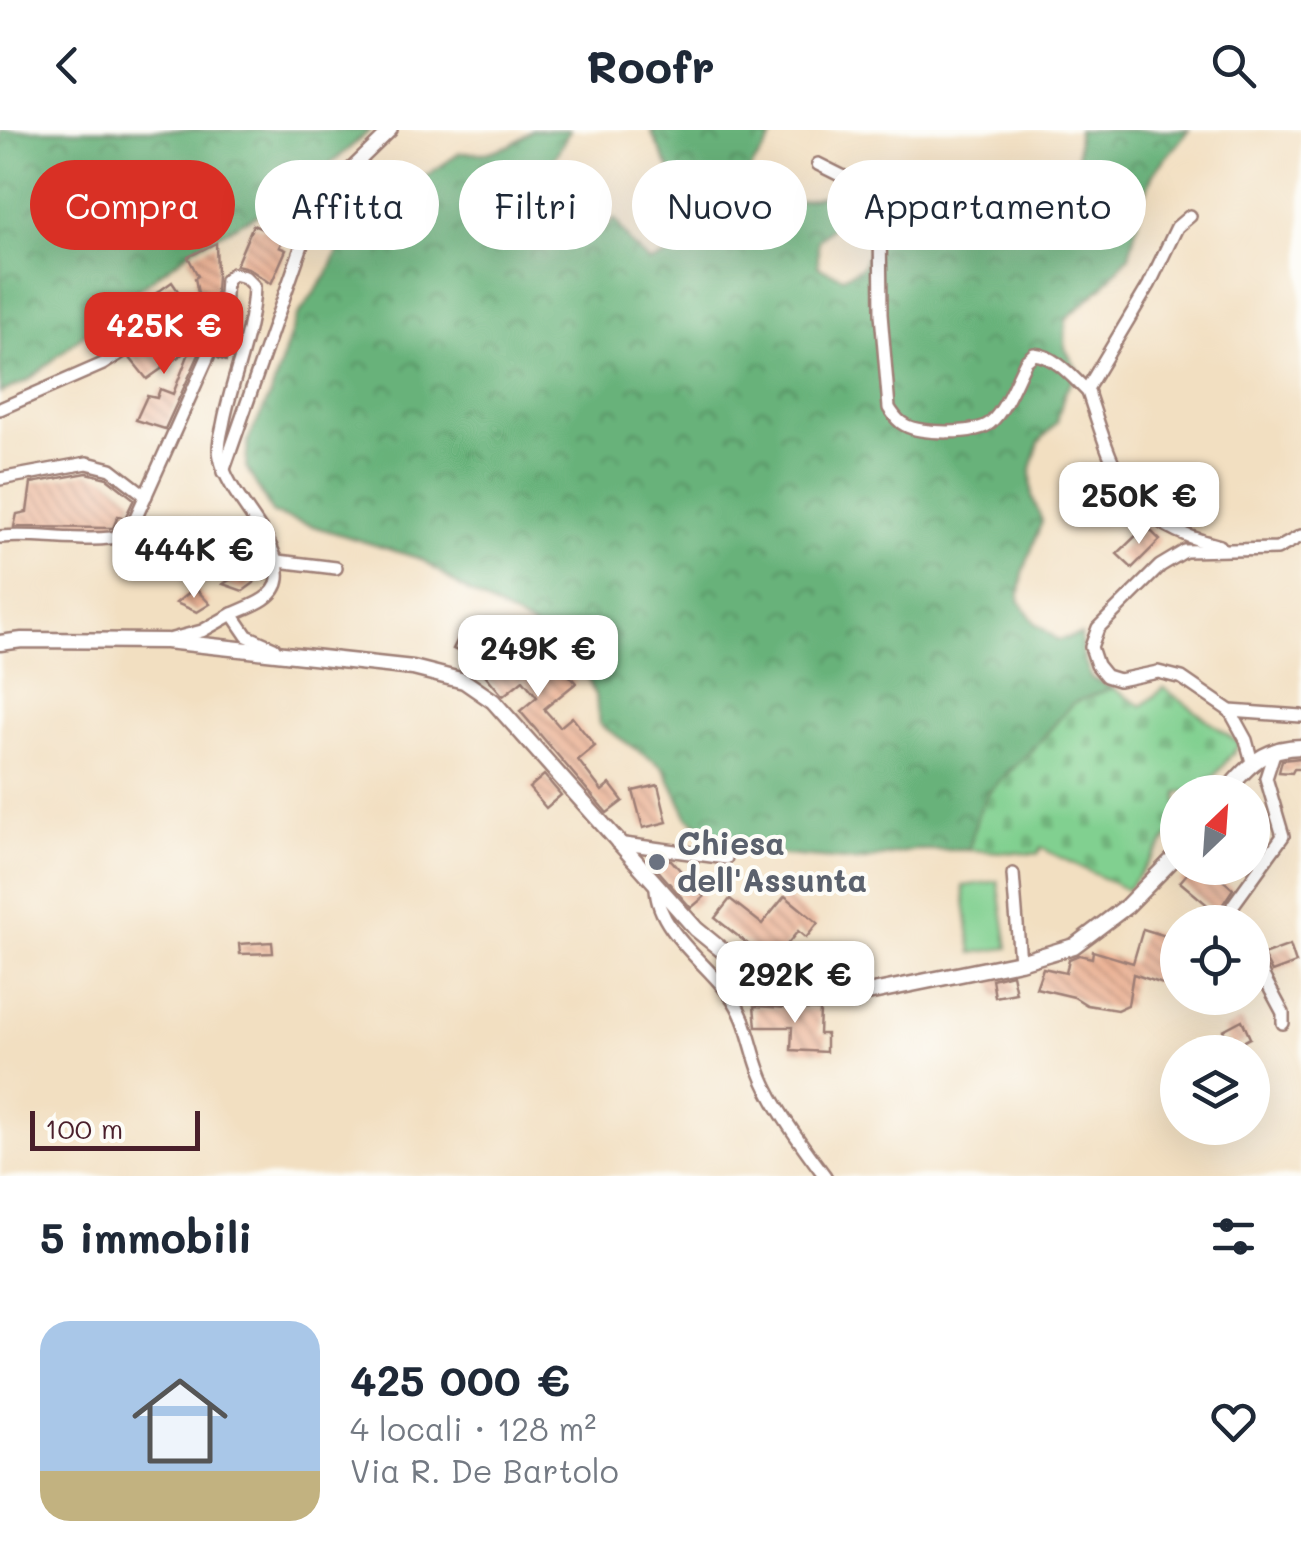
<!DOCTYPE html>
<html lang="it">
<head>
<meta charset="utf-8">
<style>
  :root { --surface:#fff; --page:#f6f6f7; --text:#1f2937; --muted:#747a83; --line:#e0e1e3; --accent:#d93025 }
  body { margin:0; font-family:Mali,sans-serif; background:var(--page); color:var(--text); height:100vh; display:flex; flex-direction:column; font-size:38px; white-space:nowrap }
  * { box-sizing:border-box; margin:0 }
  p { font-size:32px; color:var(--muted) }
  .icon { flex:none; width:55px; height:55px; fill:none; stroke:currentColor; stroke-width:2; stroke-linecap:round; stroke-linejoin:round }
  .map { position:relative; height:1046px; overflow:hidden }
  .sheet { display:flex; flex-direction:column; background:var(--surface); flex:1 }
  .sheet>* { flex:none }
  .guide { position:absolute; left:30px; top:30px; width:1242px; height:90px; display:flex; gap:20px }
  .needle { width:65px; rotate:25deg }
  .controls { position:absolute; left:1160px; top:645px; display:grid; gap:20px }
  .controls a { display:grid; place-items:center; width:110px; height:110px; border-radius:50%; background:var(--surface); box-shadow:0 10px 40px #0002; font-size:50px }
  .scale { position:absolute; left:30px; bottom:25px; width:170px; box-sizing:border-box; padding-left:10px; border:5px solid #4a1f2b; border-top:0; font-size:28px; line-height:35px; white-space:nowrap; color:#4a1f2b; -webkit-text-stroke:8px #fdfcf7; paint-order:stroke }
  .price { position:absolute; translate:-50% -85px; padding:0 22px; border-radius:20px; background:#fff; color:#222; font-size:32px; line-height:65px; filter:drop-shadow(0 2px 5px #0008) }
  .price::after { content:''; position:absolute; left:50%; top:60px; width:30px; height:22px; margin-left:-15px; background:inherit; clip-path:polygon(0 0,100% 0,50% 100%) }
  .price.current { background:var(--accent); color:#fff }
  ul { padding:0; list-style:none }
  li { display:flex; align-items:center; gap:30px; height:250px; padding:0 40px }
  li+li { border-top:2px solid var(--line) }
  li span { display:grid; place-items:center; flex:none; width:280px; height:200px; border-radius:30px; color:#555 }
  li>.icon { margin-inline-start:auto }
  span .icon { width:120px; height:120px; fill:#fffc; stroke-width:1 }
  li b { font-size:42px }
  h2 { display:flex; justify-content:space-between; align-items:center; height:120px; padding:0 40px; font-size:42px }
  .pill { padding:0 35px; border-radius:45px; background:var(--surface); box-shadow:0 10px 40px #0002; font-size:35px; line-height:90px }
  .pill.current { background:var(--accent); color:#fff }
  header { display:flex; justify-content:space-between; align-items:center; height:130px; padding:0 40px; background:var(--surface); font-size:45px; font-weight:800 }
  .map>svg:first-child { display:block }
  .forest { fill:url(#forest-crowns); stroke:#596852; stroke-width:2.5 }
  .cemetery { fill:url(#cemetery-stones); stroke:#66785e; stroke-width:2.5 }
  .green { fill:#81d090; stroke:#66785e; stroke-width:2.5 }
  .building { fill:url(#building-back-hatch) }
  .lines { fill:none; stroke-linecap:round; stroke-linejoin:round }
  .minor-casing { stroke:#9e7f76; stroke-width:16 }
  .major-casing { stroke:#9e7f76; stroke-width:19 }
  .minor { stroke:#fff; stroke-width:11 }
  .major { stroke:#fff; stroke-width:14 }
  .worship-dot { fill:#6b7280; stroke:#fdfcf7; stroke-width:4 }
  .labels { text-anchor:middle; stroke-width:8; stroke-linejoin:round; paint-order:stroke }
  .worship-label { font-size:32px; font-weight:bold; fill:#5b616d; stroke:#fdfcf7; text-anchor:start }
</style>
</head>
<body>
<header><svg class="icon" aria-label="back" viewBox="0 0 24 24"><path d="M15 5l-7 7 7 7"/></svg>Roofr<svg class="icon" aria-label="search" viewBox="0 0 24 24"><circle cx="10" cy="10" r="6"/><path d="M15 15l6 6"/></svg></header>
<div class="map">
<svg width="1301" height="1046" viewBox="0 0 1301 1046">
  <defs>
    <pattern id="forest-crowns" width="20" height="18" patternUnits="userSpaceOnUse" patternTransform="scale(2.5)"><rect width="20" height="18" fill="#68b27a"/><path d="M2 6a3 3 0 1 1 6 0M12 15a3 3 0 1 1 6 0" fill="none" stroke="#589064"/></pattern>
    <pattern id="cemetery-stones" width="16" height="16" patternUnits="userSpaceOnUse" patternTransform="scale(2.5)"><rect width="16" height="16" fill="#81d090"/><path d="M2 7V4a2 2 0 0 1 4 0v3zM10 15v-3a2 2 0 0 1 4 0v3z" fill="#71b27c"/></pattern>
    <pattern id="building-back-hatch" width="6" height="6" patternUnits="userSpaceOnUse" patternTransform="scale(2.5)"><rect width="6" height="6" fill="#ebb396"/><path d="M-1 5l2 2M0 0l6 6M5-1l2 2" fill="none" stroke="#c0917b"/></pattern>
  </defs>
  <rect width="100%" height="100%" fill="#fdfcf7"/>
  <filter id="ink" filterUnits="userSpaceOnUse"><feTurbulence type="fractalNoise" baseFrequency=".01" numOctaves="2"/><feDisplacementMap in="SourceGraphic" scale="20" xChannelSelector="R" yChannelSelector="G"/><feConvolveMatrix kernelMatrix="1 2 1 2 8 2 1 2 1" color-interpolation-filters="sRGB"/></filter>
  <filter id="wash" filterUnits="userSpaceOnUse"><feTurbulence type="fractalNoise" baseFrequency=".0048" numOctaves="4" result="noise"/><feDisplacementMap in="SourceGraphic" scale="40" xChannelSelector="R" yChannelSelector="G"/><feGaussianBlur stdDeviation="2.25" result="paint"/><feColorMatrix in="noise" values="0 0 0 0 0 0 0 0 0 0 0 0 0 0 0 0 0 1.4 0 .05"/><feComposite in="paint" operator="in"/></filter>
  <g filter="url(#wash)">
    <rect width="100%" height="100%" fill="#f2dfc1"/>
    <g class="forest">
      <polygon points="0,0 371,0 291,67 197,116 132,164 29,250 0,263"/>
      <path d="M532 0H570L544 47 510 73 513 86 525 93 551 87 568 109 594 106 615 89 630 112 649 132C734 108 666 47 651 0H775C761 39 739 26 754 79L780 90 800 71 827 65 838 91 818 110V137L843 147 862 137 872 114 865 88 882 70 910 67 991 73 1044 71 1066 54 1077 30 1078 0H1189L1153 43 1143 70 1129 126 1105 154 1066 189 1065 218 1078 241 1064 264 1057 292 1039 312 1031 339 1032 366 1042 391 1023 443 1019 470 1035 493 1058 510 1081 505 1082 523 1091 548 1112 558 1073 573 978 684 969 720H915L860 731 760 723 733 717 688 688 664 638 599 594 596 568 587 545 531 496 465 460 421 429 273 384 246 337 248 310 271 264 296 188 327 145 349 98 460 23H487L511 15Z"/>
    </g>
    <polygon class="cemetery" points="1112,558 1142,576 1164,558 1240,614 1202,662 1178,662 1177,696 1127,760 1041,718 1038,724 969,720 978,684 988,663 1037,615 1073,573"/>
    <polygon class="green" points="998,751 1008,818 972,823 963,756"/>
    <g id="blocks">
      <g class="building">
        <polygon points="270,91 279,95 276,108 282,111 279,117 286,120 271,154 248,138 236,135 253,95 262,99"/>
        <polygon points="216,113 217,146 214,191 209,201 170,188 155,164 172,152 180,164 166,174 189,176 205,199 195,148 198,146 188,127"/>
        <polygon points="229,203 236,206 226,231 218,228"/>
        <polygon points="163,206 202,218 165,299 136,290 147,266 157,268 160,259 173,264 191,218 147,249 130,228"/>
        <polygon points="87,343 107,348 134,369 125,388 118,386 113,398 14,397 17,384 27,382 31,353"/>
        <polygon points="1146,396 1160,410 1132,438 1117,424"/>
        <polygon points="213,433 240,434 259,438 254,453 243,461 223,454 230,450 210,447"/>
        <polygon points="195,458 210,474 197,482 176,473"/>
        <polygon points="462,501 495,517 515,501 523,511 528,507 555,540 561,536 576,553 544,579 560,597 572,587 595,616 578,630 602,661 610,654 623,671 607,683 520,581 537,567 523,550 503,566 470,527 453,519"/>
        <polygon points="1301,628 1301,639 1294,639 1292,643 1279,642 1282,630"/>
        <polygon points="544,645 561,665 546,678 529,658"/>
        <polygon points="658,655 667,692 643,698 633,661"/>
        <polygon points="653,727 671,730 704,767 691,778 649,730"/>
        <polygon points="1192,738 1223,738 1217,745 1233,759 1217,783 1180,752"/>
        <polygon points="785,766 818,793 806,808 798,801 772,833 715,788 730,769 762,794"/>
        <polygon points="1143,799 1176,809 1167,838 1178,841 1178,859 1133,844 1128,875 1117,880 1087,875 1074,867 1036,858 1043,838 1066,843 1069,829 1079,825 1092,828 1093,821 1133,833"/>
        <polygon points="272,812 273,823 240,824 239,814"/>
        <polygon points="1290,815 1296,833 1272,842 1263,825"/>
        <polygon points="1012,844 1016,863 995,867 992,849"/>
        <polygon points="754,876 820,880 819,904 826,904 826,922 791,920 792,897 756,897"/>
        <polygon points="1242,890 1250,908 1231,918 1223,900"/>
      </g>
    </g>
  </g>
  <g filter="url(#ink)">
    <use href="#blocks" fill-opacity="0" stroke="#9e7f76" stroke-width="2.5"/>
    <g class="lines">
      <defs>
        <g id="minor">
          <path d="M818 34 862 56 880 90 881 184 889 278C894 285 897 291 905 295 920 304 976 305 990 293 1006 279 1016 250 1026 231L1034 224C1056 226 1073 248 1089 263"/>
          <path d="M1190 86 1177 97 1149 155 1087 259C1115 344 1124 392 1220 416"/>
          <polyline points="0,279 103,234 160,197 173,197 215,213"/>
          <polyline points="223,342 317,72 391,0"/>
          <polyline points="0,349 87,333 111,339 146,366"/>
          <polyline points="1301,406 1277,419 1185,421 1160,436 1098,498 1091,517 1097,535 1106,546 1119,550 1158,542 1182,548 1230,581 1301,586"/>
          <path d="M0 407C43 403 86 415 128 405L223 193 226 150 233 144 245 147 254 156C253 201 233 246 224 290 222 302 217 315 220 327 228 369 282 409 278 449 276 469 248 477 232 484L247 506 274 518"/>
          <polyline points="278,431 336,438"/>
          <polyline points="172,509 202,501 232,484"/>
          <polyline points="1230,581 1246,610 1252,632"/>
          <polyline points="617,713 726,728"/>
          <polyline points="1013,744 1020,832"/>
          <path d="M656 758C657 799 706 833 729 864 748 889 749 913 760 942 772 975 804 1018 825 1046"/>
          <polyline points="1232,792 1230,788 1233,775 1283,706 1266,648 1275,620"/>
          <polyline points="1252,825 1283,883 1283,893"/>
        </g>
        <g id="major">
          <polyline points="0,513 22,510 166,511 413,538 464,551 493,571 696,799 756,848 801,868 833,870 1020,832 1074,816 1127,776 1178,724"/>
          <path d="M1226 662C1247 636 1265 617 1301 617"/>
        </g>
      </defs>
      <use href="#minor" class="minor-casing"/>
      <use href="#major" class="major-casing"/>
      <use href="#minor" class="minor"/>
      <use href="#major" class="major"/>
    </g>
  </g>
  <circle class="worship-dot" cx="657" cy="732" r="10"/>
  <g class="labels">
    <g class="worship-label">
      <text x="677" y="725">Chiesa<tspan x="677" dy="37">dell'Assunta</tspan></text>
    </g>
  </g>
</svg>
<div class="controls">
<a><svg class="needle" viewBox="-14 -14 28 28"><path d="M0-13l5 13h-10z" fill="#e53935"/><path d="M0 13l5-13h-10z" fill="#747a83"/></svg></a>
<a><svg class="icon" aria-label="locate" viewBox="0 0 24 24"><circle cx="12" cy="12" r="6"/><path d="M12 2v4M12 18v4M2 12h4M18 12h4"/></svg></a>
<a><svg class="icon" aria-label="layers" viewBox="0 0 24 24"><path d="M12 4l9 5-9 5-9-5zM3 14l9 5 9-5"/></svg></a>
</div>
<div class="scale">100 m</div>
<b class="price current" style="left:164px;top:247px">425K €</b>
<b class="price" style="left:1139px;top:417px">250K €</b>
<b class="price" style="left:194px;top:471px">444K €</b>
<b class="price" style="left:538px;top:570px">249K €</b>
<b class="price" style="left:795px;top:896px">292K €</b>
<div class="guide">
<a class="pill current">Compra</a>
<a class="pill">Affitta</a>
<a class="pill">Filtri</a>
<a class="pill">Nuovo</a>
<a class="pill">Appartamento</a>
</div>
</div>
<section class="sheet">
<h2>5 immobili<svg class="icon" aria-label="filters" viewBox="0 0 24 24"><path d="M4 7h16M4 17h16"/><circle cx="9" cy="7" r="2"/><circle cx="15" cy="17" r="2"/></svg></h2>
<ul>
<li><span style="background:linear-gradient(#a9c7e8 75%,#c2b280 0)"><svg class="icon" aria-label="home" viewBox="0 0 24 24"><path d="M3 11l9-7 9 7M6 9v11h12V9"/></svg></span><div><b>425 000 €</b><p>4 locali · 128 m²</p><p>Via R. De Bartolo</p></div><svg class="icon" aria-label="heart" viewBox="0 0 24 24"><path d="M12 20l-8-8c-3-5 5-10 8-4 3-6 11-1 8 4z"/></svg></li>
</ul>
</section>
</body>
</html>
